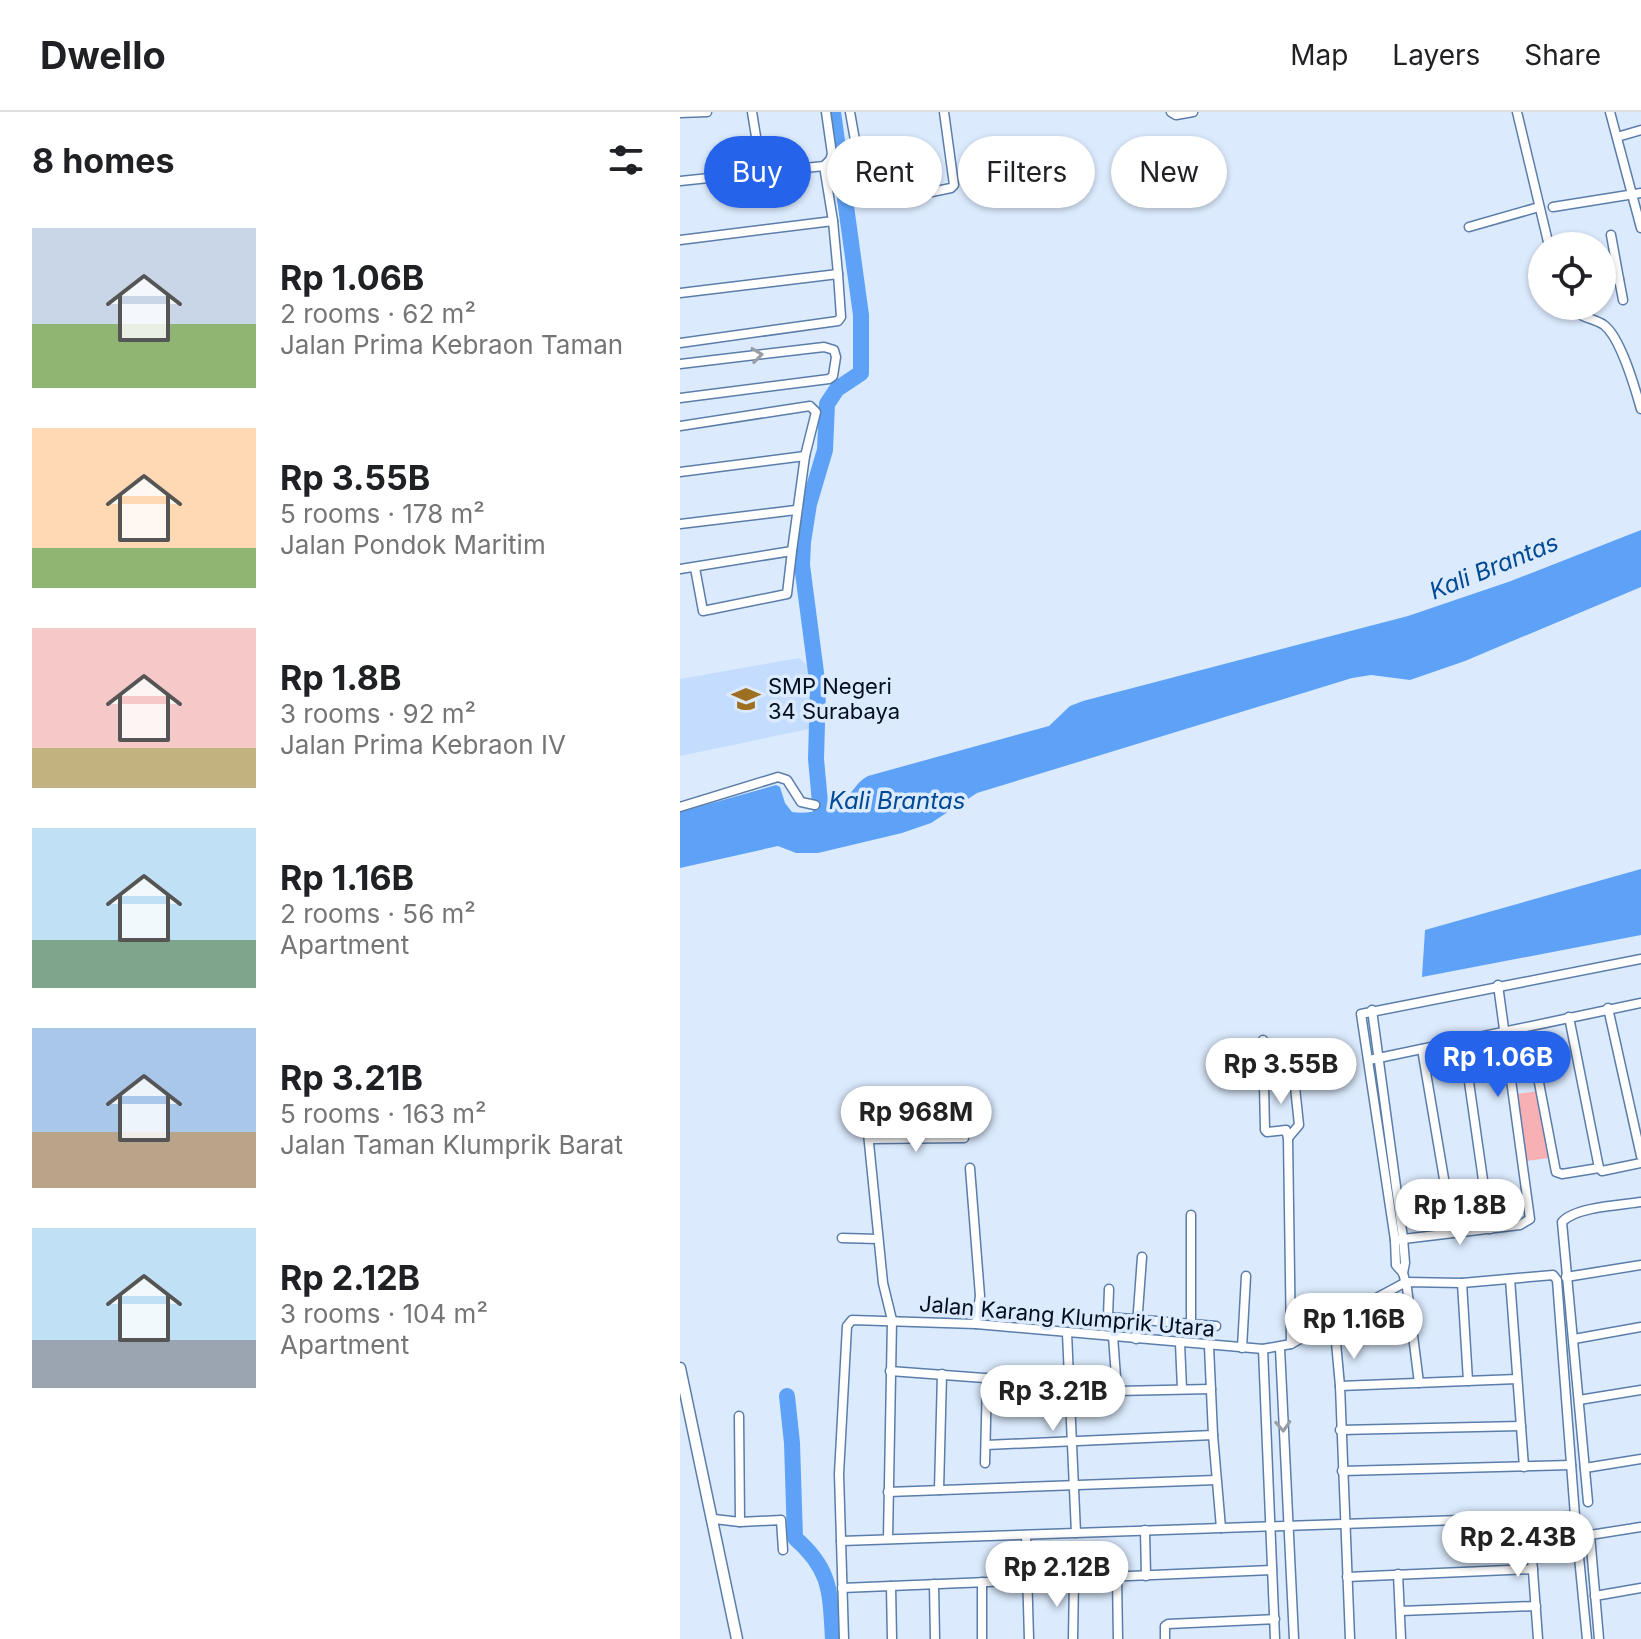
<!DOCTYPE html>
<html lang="en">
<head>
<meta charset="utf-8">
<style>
  :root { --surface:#fff; --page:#f2f2f2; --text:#202124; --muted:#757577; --line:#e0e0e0; --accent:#2563eb }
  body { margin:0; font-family:Inter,sans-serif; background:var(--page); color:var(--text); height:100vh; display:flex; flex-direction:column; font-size:30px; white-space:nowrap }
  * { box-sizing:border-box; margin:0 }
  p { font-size:26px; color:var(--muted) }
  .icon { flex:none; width:44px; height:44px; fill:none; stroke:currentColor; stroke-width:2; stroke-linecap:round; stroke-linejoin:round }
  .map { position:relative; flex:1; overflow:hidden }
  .panel { display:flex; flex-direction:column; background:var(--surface); width:680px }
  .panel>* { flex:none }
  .top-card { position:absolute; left:24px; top:24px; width:760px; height:72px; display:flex; gap:16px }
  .tools { position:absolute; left:848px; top:120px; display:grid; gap:16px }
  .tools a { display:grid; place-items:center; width:88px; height:88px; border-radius:50%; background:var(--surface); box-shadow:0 2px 6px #0004; font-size:40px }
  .price { position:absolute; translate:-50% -68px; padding:0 18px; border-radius:28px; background:#fff; color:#222; font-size:26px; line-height:52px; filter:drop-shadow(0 2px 4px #0008) }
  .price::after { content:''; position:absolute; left:50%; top:48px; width:24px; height:18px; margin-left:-12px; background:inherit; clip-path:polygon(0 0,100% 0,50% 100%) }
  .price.selected { background:var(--accent); color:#fff }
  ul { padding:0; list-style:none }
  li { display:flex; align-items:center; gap:24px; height:200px; padding:0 32px }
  li span { display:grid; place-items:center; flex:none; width:224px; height:160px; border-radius:0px; color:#555 }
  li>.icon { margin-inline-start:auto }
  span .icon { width:96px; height:96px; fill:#fffc; stroke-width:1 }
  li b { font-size:34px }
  h2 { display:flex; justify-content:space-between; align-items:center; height:96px; padding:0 32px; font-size:34px }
  .chip { padding:0 28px; border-radius:36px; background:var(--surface); box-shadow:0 2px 6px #0004; font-size:28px; line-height:72px }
  .chip.selected { background:var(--accent); color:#fff }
  header { display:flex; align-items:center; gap:48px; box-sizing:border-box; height:112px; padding:0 40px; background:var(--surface); border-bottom:2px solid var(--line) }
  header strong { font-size:38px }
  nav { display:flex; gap:44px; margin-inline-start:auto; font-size:28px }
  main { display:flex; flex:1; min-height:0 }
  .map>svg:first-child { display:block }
  .built { fill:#c4ddfe }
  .pitch { fill:#f7b1b5 }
  .water { fill:#5ea2f8 }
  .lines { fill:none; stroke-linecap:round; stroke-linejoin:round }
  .river { stroke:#5ea2f8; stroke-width:16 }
  .minor-casing { stroke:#5b7da9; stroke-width:11 }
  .tertiary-casing { stroke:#5b7da9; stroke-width:13 }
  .minor { stroke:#fff; stroke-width:8 }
  .tertiary { stroke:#fff; stroke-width:10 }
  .oneway { stroke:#9a9fa5 }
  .labels { text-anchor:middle; stroke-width:7; stroke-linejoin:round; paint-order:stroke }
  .poi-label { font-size:22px; fill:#030e1e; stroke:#dbeafd; text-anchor:start }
  .street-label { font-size:22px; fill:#030e1e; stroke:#dbeafd }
  .water-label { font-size:24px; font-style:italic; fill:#004a95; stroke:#dbeafd }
</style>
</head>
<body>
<header>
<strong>Dwello</strong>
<nav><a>Map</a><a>Layers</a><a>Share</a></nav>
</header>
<main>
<section class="panel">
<h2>8 homes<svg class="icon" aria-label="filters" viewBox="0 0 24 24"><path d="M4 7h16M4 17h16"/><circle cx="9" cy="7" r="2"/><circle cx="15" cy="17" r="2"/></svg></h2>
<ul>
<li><span style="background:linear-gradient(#c9d6e8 60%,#8fb573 0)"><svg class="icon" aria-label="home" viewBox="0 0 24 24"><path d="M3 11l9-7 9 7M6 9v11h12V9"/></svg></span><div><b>Rp 1.06B</b><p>2 rooms · 62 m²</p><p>Jalan Prima Kebraon Taman</p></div></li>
<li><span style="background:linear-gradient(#ffd9b3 75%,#8fb573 0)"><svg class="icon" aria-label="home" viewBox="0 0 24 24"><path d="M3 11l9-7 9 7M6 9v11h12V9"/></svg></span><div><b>Rp 3.55B</b><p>5 rooms · 178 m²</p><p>Jalan Pondok Maritim</p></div></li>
<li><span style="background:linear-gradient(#f6c9c9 75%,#c2b280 0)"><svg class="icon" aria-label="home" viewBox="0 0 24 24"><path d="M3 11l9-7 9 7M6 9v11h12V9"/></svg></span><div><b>Rp 1.8B</b><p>3 rooms · 92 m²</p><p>Jalan Prima Kebraon IV</p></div></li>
<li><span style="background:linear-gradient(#bfe0f5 70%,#7fa58c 0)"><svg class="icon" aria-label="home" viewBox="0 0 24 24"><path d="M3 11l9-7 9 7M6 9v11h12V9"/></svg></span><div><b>Rp 1.16B</b><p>2 rooms · 56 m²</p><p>Apartment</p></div></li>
<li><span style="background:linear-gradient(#a9c7e8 65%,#b9a48a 0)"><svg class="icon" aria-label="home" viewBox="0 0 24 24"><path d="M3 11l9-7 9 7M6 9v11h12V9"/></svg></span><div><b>Rp 3.21B</b><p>5 rooms · 163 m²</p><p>Jalan Taman Klumprik Barat</p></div></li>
<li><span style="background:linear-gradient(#bfe0f5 70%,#9aa5b1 0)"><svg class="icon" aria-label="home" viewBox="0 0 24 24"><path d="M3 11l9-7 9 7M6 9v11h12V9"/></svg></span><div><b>Rp 2.12B</b><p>3 rooms · 104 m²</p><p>Apartment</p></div></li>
</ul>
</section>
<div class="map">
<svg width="961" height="1527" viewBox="0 0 961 1527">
  <rect width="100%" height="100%" fill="#dbeafd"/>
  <polygon class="built" points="119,546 132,557 134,575 129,617 0,644 0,567"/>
  <polygon class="pitch" points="859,979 869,1046 846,1049 837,982"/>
  <g class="water">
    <path d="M961 418V475L785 549 730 568 691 563 672 566 297 681 251 711 222 721 138 741H116L98 734 0 756V700L96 673 100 675 105 691 112 700C128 703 151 697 164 687 174 680 176 670 188 664L369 614 390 594 403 589 728 504 831 469Z"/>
    <polygon points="961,757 961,823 742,865 745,818"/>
  </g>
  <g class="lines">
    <g class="river">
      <polyline points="142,712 136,647 138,576 122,453 123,430 129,392 145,338 147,292 157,277 181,261 181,203 153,0"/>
      <path d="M107 1284 112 1331 115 1426C152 1458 150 1481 153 1527"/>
    </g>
    <defs>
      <g id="minor">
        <polyline points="72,0 82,61"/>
        <polyline points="170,0 184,79 188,86 203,90 271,76 274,73 264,0"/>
        <polyline points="491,0 496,3 513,0"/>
        <polyline points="837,0 869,134"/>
        <polyline points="930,0 961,116"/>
        <polyline points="0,1 27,0"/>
        <polyline points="937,25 961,18"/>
        <polyline points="0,69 144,54 150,48 152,42 146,0"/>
        <polyline points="873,95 961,81"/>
        <polyline points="153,109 158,162"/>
        <polyline points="789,115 859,95"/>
        <polyline points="0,128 153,109 144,54"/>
        <polyline points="939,167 943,188"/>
        <polyline points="922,170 939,167 931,123"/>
        <polyline points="0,181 158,162 161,205 158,209 0,231"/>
        <path d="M891 194C900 207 912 205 924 213 941 226 955 276 961 297"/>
        <polyline points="0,252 144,235 154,238 156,245 153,264 149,267 0,286"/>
        <polyline points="0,314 130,294 136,300 125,344"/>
        <polyline points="0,360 125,344 112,439 0,457"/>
        <polyline points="0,412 116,398"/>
        <polyline points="15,456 23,499 107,482 112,439"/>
        <polyline points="0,695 98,665 107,668 121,690 135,693"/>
        <polyline points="928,896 961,1044"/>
        <polyline points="692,898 723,1126 725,1151 723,1161"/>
        <polyline points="583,928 585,1018 587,1020 606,1018 608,1026 611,1232"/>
        <polyline points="783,928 810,1117"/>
        <polyline points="742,937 773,1120"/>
        <polyline points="689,948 961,891"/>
        <polyline points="856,955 876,1060 882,1062 919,1056 889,905"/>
        <polyline points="831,959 871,952"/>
        <polyline points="585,971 608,969 615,975 619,1013 608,1026"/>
        <polyline points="186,1001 203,1171 212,1208 208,1427"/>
        <polyline points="189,1027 284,1026"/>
        <polyline points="290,1056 300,1184 296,1212"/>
        <polyline points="919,1056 922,1059 961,1051"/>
        <polyline points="162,1126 198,1127"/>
        <polyline points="715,1128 840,1113 850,1107 818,873"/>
        <polyline points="886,1165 961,1153"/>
        <polyline points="830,1167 844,1355"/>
        <polyline points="782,1171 788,1269"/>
        <polyline points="429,1177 428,1205 536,1214"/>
        <polyline points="654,1209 660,1274 670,1527"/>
        <polyline points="511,1210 511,1103"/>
        <polyline points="387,1221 396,1421"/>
        <polyline points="433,1224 437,1279 531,1277"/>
        <polyline points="456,1227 462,1145"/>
        <polyline points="894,1227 961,1215"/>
        <polyline points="500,1231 502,1277"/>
        <polyline points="529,1234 533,1323 541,1416"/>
        <polyline points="562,1236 566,1164"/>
        <polyline points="600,1236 614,1527"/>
        <polyline points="583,1237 595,1527"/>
        <polyline points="210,1259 387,1272"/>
        <polyline points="739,1271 727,1176 723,1161 716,1153 715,1128 681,902 961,847"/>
        <polyline points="660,1274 837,1267"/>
        <polyline points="899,1288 961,1278"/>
        <polyline points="59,1304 60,1410"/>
        <polyline points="660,1318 841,1314"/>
        <polyline points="306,1333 533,1323"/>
        <polyline points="305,1351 307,1266"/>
        <polyline points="905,1356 961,1347"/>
        <polyline points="662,1359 891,1353"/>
        <polyline points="259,1378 262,1262"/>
        <polyline points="208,1380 536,1368"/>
        <path d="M908 1390 882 1110C895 1095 941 1093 961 1090"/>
        <polyline points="849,1405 858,1527"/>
        <polyline points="34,1407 60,1410 101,1408 103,1438"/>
        <polyline points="465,1418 466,1464"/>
        <polyline points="346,1423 349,1527"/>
        <polyline points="161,1429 895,1404"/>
        <polyline points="718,1462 721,1527"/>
        <polyline points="437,1465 438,1527"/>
        <polyline points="667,1465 853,1457"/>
        <polyline points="302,1470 302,1527"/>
        <polyline points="254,1472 255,1527"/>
        <polyline points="211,1474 212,1527"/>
        <polyline points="162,1476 592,1458"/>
        <polyline points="915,1484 961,1476"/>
        <polyline points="720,1499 856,1494"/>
        <polyline points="164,1527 159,1362 167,1214 172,1208 296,1212 583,1237 611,1232 726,1170 782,1171 873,1163 877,1168 895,1404 907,1527"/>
        <polyline points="393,1527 394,1467"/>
        <polyline points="485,1527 485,1514 488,1512 595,1507"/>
        <polyline points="919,1527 910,1423 961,1415"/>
      </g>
      <polyline id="tertiary" points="0,1256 57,1527"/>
    </defs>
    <use href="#minor" class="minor-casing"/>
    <use href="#tertiary" class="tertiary-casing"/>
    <use href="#minor" class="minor"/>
    <use href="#tertiary" class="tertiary"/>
  </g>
  <defs><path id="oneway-chevron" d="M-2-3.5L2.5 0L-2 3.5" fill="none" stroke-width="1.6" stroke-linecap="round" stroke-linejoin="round" transform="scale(2)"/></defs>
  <g class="oneway">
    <use href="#oneway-chevron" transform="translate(77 243) rotate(-7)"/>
    <use href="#oneway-chevron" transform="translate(603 1314) rotate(87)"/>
  </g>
  <defs>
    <symbol id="school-bare" viewBox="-9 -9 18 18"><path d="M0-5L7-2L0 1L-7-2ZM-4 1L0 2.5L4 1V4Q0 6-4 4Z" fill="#9e6e21" stroke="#dbeafd" stroke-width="2.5" paint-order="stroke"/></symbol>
  </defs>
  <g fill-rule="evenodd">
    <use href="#school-bare" x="46" y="567" width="40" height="40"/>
  </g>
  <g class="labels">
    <g class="poi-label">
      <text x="88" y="582">SMP Negeri<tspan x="88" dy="25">34 Surabaya</tspan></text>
    </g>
    <g class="street-label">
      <text transform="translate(387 1204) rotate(5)" y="8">Jalan Karang Klumprik Utara</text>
    </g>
    <g class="water-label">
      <text transform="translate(814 455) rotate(-22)" y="8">Kali Brantas</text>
      <text x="217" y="697">Kali Brantas</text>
    </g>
  </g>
</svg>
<div class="tools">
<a><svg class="icon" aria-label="locate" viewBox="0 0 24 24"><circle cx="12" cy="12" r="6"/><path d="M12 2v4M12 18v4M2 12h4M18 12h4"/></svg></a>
</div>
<b class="price selected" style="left:818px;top:987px">Rp 1.06B</b>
<b class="price" style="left:601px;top:994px">Rp 3.55B</b>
<b class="price" style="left:236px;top:1042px">Rp 968M</b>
<b class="price" style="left:780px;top:1135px">Rp 1.8B</b>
<b class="price" style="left:674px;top:1249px">Rp 1.16B</b>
<b class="price" style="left:373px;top:1321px">Rp 3.21B</b>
<b class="price" style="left:838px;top:1467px">Rp 2.43B</b>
<b class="price" style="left:377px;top:1497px">Rp 2.12B</b>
<div class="top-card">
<a class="chip selected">Buy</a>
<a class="chip">Rent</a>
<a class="chip">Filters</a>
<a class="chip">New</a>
</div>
</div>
</main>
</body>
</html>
